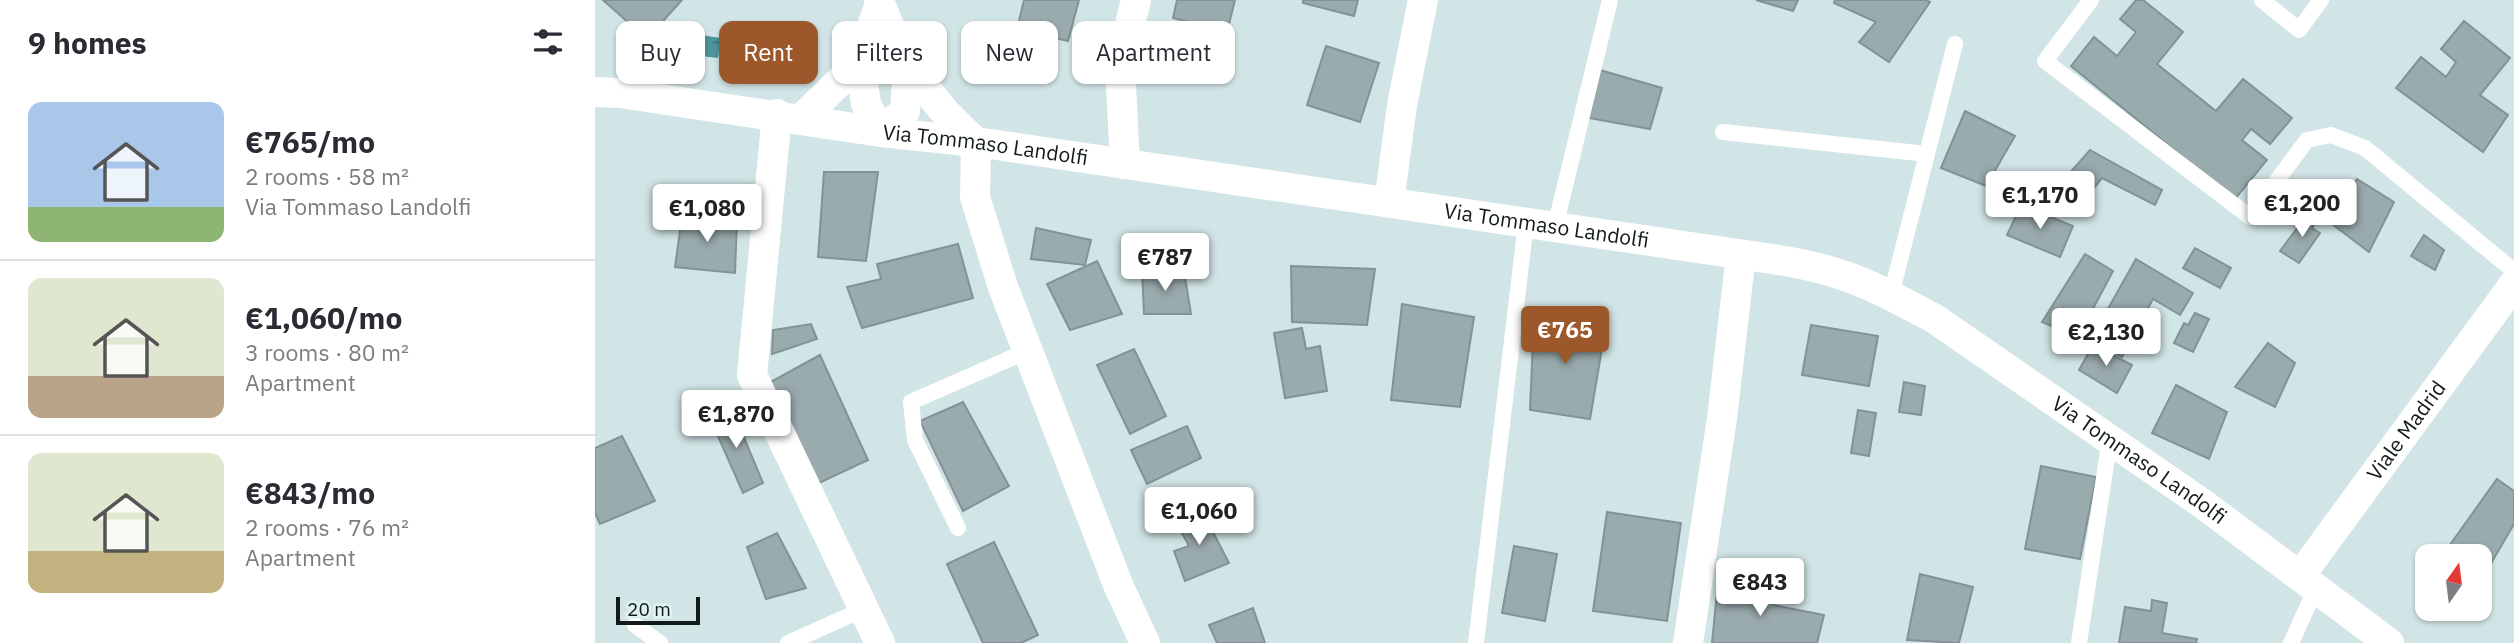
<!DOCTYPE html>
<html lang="en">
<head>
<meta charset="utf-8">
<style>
  :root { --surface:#fff; --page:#f2f2f3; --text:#2b2b33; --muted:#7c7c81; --line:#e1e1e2; --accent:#9c582a }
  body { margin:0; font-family:"IBM Plex Sans",sans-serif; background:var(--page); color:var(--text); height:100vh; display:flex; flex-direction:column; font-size:26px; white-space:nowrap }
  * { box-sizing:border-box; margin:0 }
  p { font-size:23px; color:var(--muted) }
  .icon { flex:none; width:38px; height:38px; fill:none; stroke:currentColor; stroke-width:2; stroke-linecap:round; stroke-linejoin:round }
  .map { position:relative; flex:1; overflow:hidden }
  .drawer { display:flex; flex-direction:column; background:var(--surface); width:595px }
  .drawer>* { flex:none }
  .banner { position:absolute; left:21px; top:21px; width:665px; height:63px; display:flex; gap:14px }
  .needle { width:46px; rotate:14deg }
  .fabs { position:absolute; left:1820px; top:544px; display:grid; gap:14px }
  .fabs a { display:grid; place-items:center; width:77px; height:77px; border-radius:14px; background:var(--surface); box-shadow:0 2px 5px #0004; font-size:35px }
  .scale { position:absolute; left:21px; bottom:18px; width:84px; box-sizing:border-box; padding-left:7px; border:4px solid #131a1a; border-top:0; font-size:19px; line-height:24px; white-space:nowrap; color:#131a1a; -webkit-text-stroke:5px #dff2f3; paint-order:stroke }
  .price { position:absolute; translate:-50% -60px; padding:0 16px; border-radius:7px; background:#fff; color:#222; font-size:23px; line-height:46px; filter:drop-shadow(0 2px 4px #0008) }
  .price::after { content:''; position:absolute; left:50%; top:42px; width:21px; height:16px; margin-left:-10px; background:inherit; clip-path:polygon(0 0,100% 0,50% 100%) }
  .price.on { background:var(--accent); color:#fff }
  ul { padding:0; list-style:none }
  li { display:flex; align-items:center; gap:21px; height:175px; padding:0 28px }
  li+li { border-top:2px solid var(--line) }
  li span { display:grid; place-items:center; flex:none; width:196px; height:140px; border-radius:14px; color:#555 }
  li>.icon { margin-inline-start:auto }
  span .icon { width:84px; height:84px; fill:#fffc; stroke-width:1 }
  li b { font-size:30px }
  h2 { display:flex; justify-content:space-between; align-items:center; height:84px; padding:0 28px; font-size:30px }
  .chip { padding:0 24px; border-radius:14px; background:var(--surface); box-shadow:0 2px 5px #0004; font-size:24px; line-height:63px }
  .chip.on { background:var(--accent); color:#fff }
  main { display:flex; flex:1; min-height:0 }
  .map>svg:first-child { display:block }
  .water { fill:url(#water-ripples) }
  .building { fill:#9aabad; stroke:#829395; stroke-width:2 }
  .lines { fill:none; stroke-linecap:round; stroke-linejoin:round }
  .lane { stroke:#fff; stroke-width:16 }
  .street { stroke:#fff; stroke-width:30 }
  .labels { text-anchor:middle; stroke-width:5; stroke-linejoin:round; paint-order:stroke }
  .street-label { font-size:21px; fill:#131a1a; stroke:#dff2f3 }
</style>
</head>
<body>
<main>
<section class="drawer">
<h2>9 homes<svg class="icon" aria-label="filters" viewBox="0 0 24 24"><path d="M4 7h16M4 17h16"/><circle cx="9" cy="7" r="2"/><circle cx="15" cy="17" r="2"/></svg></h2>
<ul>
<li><span style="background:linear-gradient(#a9c7e8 75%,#8fb573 0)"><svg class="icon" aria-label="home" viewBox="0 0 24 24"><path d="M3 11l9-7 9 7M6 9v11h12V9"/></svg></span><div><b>€765/mo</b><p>2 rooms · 58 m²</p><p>Via Tommaso Landolfi</p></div></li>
<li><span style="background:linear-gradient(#dfe7d0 70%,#b9a48a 0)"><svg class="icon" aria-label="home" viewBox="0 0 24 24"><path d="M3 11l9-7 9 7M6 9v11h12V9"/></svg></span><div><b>€1,060/mo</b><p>3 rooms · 80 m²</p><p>Apartment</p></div></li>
<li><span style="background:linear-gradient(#dfe7d0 70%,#c2b280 0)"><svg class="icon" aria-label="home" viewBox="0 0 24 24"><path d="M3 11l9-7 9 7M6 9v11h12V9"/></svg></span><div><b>€843/mo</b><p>2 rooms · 76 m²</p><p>Apartment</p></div></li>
</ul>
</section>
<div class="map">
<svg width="1919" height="643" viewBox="0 0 1919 643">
  <defs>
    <pattern id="water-ripples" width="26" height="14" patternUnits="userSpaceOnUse" patternTransform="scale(1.75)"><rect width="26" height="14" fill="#4b969b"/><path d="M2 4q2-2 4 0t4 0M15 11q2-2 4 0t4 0" fill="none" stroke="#3d7a7e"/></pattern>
  </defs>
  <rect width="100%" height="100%" fill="#d2e5e6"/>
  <polygon class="water" points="91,33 126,38 123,58 88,54"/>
  <g class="building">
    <polygon points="8,0 87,0 52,39"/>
    <polygon points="429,0 484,0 473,41 422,29"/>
    <polygon points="582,0 640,0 632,32 578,18"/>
    <polygon points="708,0 763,0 759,16 708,3"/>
    <polygon points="1161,0 1203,0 1198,11"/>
    <polygon points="1240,0 1331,0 1335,2 1294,62 1264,42 1281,22 1239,3"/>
    <polygon points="1541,0 1548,0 1588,32 1562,64 1621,111 1648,79 1697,118 1675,144 1656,129 1647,140 1672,160 1640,199 1476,66 1499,37 1522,56 1541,32 1525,19"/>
    <polygon points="1869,21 1915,58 1885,95 1913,115 1888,152 1801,88 1826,57 1851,77 1861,62 1846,49"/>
    <polygon points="731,46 784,63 765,122 712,105"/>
    <polygon points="1005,70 1067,88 1055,129 994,118"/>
    <polygon points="1370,111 1420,136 1391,186 1346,168"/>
    <polygon points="1495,150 1567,190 1560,205 1507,178 1488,201 1466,183"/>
    <polygon points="229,172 283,172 271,261 223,257"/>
    <polygon points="1762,179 1799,202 1774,252 1737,224"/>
    <polygon points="1426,205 1478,226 1465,257 1412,235"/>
    <polygon points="1715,211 1724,217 1717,228 1725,233 1704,263 1685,251"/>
    <polygon points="87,216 142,220 140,273 80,267"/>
    <polygon points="441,228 496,240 490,265 436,259"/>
    <polygon points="1829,235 1849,250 1840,270 1816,256"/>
    <polygon points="363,244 378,298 267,328 252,287 286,279 282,264"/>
    <polygon points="1600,248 1636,268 1625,288 1588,268"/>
    <polygon points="1490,254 1518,271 1483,337 1447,322"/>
    <polygon points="1541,259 1598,293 1585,315 1558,299 1527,357 1496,339"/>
    <polygon points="502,261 527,314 475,330 452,284"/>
    <polygon points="696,266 780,269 772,325 697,322"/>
    <polygon points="547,270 589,271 596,314 549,314"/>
    <polygon points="807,304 879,317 865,407 796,400"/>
    <polygon points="1600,313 1614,319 1598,352 1579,343 1589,323 1593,325"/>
    <polygon points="939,317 1011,325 995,419 935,410"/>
    <polygon points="216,324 222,339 177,354 178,330"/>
    <polygon points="1216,325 1283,336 1274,386 1207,375"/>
    <polygon points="707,328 711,349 725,346 732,391 690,398 679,333"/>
    <polygon points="1673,343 1700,363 1680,407 1640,387"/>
    <polygon points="1498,345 1537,365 1522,393 1484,370"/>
    <polygon points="539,349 571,416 535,434 502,365"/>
    <polygon points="225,355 273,460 222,484 172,384"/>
    <polygon points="1309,382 1330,386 1326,415 1304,412"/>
    <polygon points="1581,385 1632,412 1614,459 1557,433"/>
    <polygon points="368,402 414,486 368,511 325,421"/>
    <polygon points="137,409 168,483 148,493 114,416"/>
    <polygon points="1263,410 1281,413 1274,456 1256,453"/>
    <polygon points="592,426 606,458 552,484 536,450"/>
    <polygon points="27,436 60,501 5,524 0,513 0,448"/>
    <polygon points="1446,466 1501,477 1485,559 1430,549"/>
    <polygon points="1902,479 1919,491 1919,524 1885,582 1885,556 1847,556"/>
    <polygon points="606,509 634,563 590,581 579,551 594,546 581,522"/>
    <polygon points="1012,512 1086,523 1072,621 998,611"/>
    <polygon points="182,533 211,588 171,599 152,547"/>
    <polygon points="399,542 443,635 426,643 388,643 352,564"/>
    <polygon points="919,546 962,554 950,621 907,613"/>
    <polygon points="1325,574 1378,587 1364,643 1312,640"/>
    <polygon points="1123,582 1180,589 1178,605 1229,615 1222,643 1117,643"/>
    <polygon points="1557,600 1572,603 1567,633 1602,639 1601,643 1524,643 1530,607 1556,611"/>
    <polygon points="658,608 670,643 622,643 614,625"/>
  </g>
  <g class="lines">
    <g class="lane">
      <polyline points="1496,0 1450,61 1655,217 1712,140 1736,135 1770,148 1919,271"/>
      <polyline points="1667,0 1704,30 1726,0"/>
      <polyline points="1128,132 1332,154"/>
      <polyline points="960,227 1015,0"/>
      <polyline points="1296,295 1360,44"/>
      <polyline points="363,528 320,440 316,402 432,351"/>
      <polyline points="40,625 65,643"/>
      <polyline points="193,643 269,609"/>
      <polyline points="881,643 931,223"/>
      <polyline points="1484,643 1515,438"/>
      <polyline points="1696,643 1721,588"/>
    </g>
    <g class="street">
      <path d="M284 0C303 55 337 105 381 142L380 197 408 287 524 587 550 643"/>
      <polyline points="265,62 271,104 286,132 310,111 313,64"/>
      <path id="s1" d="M0 92 25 93 286 132 381 142 1130 252C1169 258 1210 262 1247 275 1280 286 1310 303 1340 319L1608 504 1794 643"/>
      <polyline points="182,114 157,375 285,643"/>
      <polyline points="207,118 265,62 285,3"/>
      <polyline points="530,164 525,65 541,0"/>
      <polyline points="794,203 807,105 828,0"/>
      <path id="s2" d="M1705 576 1919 284"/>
      <polyline points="1093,643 1127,418 1146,255"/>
    </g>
  </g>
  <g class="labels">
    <g class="street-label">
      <text dy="7" stroke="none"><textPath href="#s1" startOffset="394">Via Tommaso Landolfi</textPath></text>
      <text dy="7" stroke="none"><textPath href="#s1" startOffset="961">Via Tommaso Landolfi</textPath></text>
      <text dy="7" stroke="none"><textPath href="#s2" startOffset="180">Viale Madrid</textPath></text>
      <text dy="7" stroke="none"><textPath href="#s1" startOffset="1612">Via Tommaso Landolfi</textPath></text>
    </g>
  </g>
</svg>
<div class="fabs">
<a><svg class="needle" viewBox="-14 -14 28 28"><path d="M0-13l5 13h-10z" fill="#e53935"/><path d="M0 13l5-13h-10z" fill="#7c7c81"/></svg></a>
</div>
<div class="scale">20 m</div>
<b class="price" style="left:1445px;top:231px">€1,170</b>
<b class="price" style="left:1707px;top:239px">€1,200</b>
<b class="price" style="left:112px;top:244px">€1,080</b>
<b class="price" style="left:570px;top:293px">€787</b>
<b class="price on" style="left:970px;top:366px">€765</b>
<b class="price" style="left:1511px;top:368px">€2,130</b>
<b class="price" style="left:141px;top:450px">€1,870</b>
<b class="price" style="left:604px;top:547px">€1,060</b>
<b class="price" style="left:1165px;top:618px">€843</b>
<div class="banner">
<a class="chip">Buy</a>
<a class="chip on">Rent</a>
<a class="chip">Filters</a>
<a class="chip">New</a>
<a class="chip">Apartment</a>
</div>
</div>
</main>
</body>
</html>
